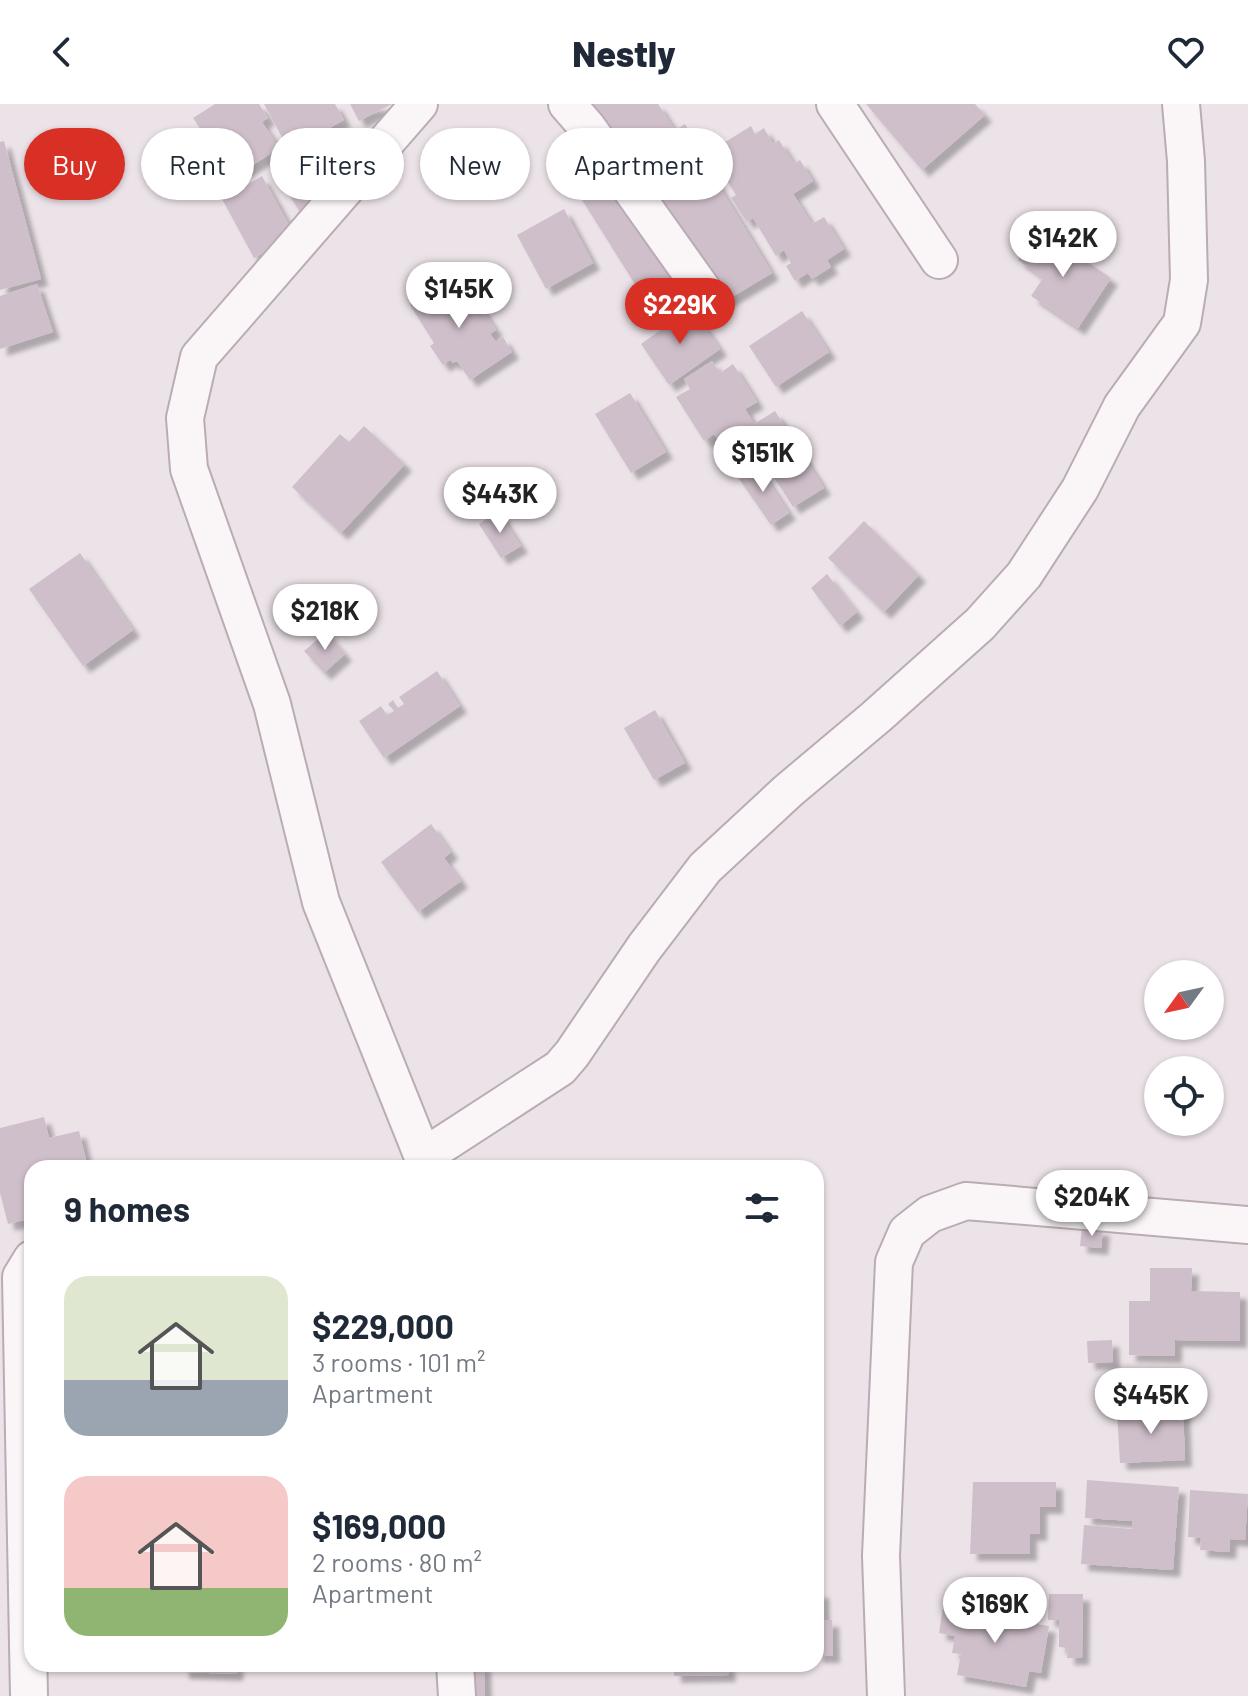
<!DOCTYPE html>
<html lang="en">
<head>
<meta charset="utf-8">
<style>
  :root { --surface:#fff; --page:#f6f6f7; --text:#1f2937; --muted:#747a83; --accent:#d93025 }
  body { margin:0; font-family:Barlow,sans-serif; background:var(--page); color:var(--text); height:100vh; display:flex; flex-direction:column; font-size:30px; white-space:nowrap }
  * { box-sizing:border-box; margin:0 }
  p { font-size:26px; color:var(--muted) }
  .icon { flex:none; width:44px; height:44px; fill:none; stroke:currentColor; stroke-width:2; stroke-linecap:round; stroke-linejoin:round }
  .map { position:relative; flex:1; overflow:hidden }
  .side { position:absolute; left:24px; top:1056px; width:800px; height:512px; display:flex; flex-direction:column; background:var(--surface); border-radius:24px; box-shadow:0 2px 6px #0004 }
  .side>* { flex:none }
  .banner { position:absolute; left:24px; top:24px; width:800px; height:72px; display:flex; gap:16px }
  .needle { width:52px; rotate:237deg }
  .tools { position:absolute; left:1144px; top:856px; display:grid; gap:16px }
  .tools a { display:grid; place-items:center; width:80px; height:80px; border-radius:50%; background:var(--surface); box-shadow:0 2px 6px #0004; font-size:40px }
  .price { position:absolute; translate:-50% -68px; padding:0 18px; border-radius:28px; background:#fff; color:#222; font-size:26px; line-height:52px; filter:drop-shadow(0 2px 4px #0008) }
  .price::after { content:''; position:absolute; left:50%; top:48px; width:24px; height:18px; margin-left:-12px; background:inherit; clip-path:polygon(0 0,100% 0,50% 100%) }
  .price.current { background:var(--accent); color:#fff }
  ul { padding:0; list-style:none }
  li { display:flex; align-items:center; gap:24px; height:200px; padding:0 40px }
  li span { display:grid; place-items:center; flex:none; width:224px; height:160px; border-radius:24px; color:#555 }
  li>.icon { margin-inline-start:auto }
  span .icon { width:96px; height:96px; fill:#fffc; stroke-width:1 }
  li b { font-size:34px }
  h2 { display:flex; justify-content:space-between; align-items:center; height:96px; padding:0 40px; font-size:34px }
  .tag { padding:0 28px; border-radius:36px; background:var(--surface); box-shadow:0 2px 6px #0004; font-size:28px; line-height:72px }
  .tag.current { background:var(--accent); color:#fff }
  header { display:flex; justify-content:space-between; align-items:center; height:104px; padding:0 40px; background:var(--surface); font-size:36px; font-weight:800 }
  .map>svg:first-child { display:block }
  .building { fill:#cfbfca; filter:url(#shadow) }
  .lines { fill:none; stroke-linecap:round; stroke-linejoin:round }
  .minor-casing { stroke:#baabb5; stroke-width:40 }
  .minor { stroke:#faf6f8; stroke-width:36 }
</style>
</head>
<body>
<header><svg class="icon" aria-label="back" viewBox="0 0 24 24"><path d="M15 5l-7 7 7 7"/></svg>Nestly<svg class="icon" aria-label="heart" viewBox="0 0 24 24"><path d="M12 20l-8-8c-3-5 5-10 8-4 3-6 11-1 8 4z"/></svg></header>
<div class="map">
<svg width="1248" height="1592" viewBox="0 0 1248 1592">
  <defs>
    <filter id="shadow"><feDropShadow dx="7" dy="7" stdDeviation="2" flood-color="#0004"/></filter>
  </defs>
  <rect width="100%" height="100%" fill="#ece3e9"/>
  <g class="building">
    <polygon points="215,0 259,0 268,14 262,18 279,44 233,74 193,14"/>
    <polygon points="264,0 335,0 344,16 289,46"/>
    <polygon points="350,0 392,0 359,17"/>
    <polygon points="591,0 658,0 675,26 685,20 710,60 652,96"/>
    <polygon points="866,0 975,0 985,11 922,66"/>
    <polygon points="751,22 755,30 764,24 773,40 779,36 794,60 800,56 813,77 793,90 812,120 824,113 844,145 827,156 831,163 812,175 808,169 795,177 786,162 791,159 784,146 776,152 753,114 747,118 731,94 736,91 709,48"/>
    <polygon points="4,37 41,175 0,186 0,38"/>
    <polygon points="293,50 322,97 301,110 272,63"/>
    <polygon points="605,59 676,172 643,193 572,80"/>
    <polygon points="710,67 772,169 722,199 660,97"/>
    <polygon points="262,72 295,132 254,154 222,95"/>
    <polygon points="564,105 593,159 546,185 517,131"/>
    <polygon points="1038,125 1111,174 1078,224 1031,192 1043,174 1018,156"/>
    <polygon points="451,173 473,205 479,200 496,226 490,230 496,238 503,233 512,248 470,276 457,257 453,259 450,256 443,261 430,242 434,239 410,201"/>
    <polygon points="37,180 53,228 0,245 0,192"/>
    <polygon points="692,204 720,245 669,281 641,240"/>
    <polygon points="802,207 829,248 776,283 749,242"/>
    <polygon points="712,257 720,269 733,260 757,298 745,305 754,320 775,307 824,384 793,403 752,339 729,353 714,330 704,337 676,293 690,285 684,275"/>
    <polygon points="630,289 666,348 631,369 595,310"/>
    <polygon points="364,322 405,360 341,429 292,383 340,330 349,338"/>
    <polygon points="756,359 789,409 771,421 737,372"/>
    <polygon points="498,407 521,442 501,454 479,420"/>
    <polygon points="864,417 919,471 884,508 828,454"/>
    <polygon points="80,449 133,526 83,562 29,485"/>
    <polygon points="827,470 857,508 840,522 811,484"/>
    <polygon points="326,528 345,550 324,569 304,547"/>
    <polygon points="437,567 460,602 384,654 359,617 381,602 387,611 394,607 388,600 393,596 398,604 404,600 399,593"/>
    <polygon points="655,606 685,659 654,676 624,624"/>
    <polygon points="431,720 451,748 444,754 461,777 418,808 381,758"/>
    <polygon points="44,1013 49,1034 79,1027 88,1064 32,1064 32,1114 8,1120 0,1089 0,1024"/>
    <polygon points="1082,1123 1103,1125 1101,1144 1080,1142"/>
    <polygon points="1150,1164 1192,1164 1191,1187 1240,1188 1240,1237 1175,1236 1175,1252 1129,1251 1129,1197 1150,1197"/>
    <polygon points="1112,1236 1113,1258 1088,1259 1087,1237"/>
    <polygon points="1183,1305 1185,1356 1120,1359 1117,1308"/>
    <polygon points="1087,1376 1179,1383 1173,1466 1081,1460 1084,1421 1132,1425 1132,1417 1085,1414"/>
    <polygon points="973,1378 1056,1378 1056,1403 1040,1403 1040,1430 1030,1430 1030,1450 970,1450"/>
    <polygon points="1190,1386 1248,1390 1245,1436 1230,1435 1229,1448 1200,1446 1201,1434 1188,1433"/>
    <polygon points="816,1487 822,1487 823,1516 832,1516 833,1552 816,1552"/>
    <polygon points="1049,1490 1083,1490 1082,1554 1067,1554 1068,1544 1059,1543 1059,1516 1048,1516"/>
    <polygon points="944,1498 981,1505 980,1514 1005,1518 1006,1510 1031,1514 1030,1519 1049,1522 1041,1569 1029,1567 1026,1583 957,1571 961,1550 952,1549 955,1532 939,1529"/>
    <polygon points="182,1560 237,1560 236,1570 182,1568"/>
    <polygon points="457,1560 484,1560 485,1592 457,1592"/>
    <polygon points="674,1560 728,1560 729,1571 674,1572"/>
  </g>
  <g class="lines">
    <defs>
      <g id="minor">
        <polyline points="419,0 199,253 185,314 189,365 272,600 321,798 423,1053"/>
        <polyline points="567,0 587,23 712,199"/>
        <polyline points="835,0 939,156"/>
        <polyline points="423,1064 423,1053 560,964 572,950 644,844 705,764 788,687 876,613 980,520 1024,471 1080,385 1122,302 1182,219 1189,176 1186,57 1181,0"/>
        <polyline points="455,1560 457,1592"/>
        <polyline points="29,1592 21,1173 32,1155"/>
        <polyline points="886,1592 881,1452 894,1158 907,1128 930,1110 966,1097 1248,1121"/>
      </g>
    </defs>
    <use href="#minor" class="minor-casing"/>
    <use href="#minor" class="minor"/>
  </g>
</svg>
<div class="tools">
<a><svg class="needle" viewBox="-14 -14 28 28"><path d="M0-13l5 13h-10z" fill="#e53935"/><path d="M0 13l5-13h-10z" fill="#747a83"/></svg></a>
<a><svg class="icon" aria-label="locate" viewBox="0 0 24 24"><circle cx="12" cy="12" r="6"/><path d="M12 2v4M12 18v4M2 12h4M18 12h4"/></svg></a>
</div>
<b class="price" style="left:1063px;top:175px">$142K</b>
<b class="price" style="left:459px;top:226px">$145K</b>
<b class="price current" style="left:680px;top:242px">$229K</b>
<b class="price" style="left:763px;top:390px">$151K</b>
<b class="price" style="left:500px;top:431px">$443K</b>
<b class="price" style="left:325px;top:548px">$218K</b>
<b class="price" style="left:1092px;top:1134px">$204K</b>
<b class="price" style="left:1151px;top:1332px">$445K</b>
<b class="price" style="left:995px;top:1541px">$169K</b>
<div class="banner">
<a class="tag current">Buy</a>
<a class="tag">Rent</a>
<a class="tag">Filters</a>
<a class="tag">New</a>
<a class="tag">Apartment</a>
</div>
<section class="side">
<h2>9 homes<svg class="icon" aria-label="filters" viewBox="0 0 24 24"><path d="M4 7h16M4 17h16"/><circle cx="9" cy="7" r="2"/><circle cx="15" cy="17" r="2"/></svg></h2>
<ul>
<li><span style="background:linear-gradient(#dfe7d0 65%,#9aa5b1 0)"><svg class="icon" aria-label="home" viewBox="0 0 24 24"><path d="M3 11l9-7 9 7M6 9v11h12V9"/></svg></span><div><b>$229,000</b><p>3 rooms · 101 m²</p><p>Apartment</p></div></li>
<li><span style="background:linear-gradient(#f6c9c9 70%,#8fb573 0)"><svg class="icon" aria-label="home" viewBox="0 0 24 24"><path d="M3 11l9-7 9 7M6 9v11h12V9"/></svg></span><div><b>$169,000</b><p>2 rooms · 80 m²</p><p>Apartment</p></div></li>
</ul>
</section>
</div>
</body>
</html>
